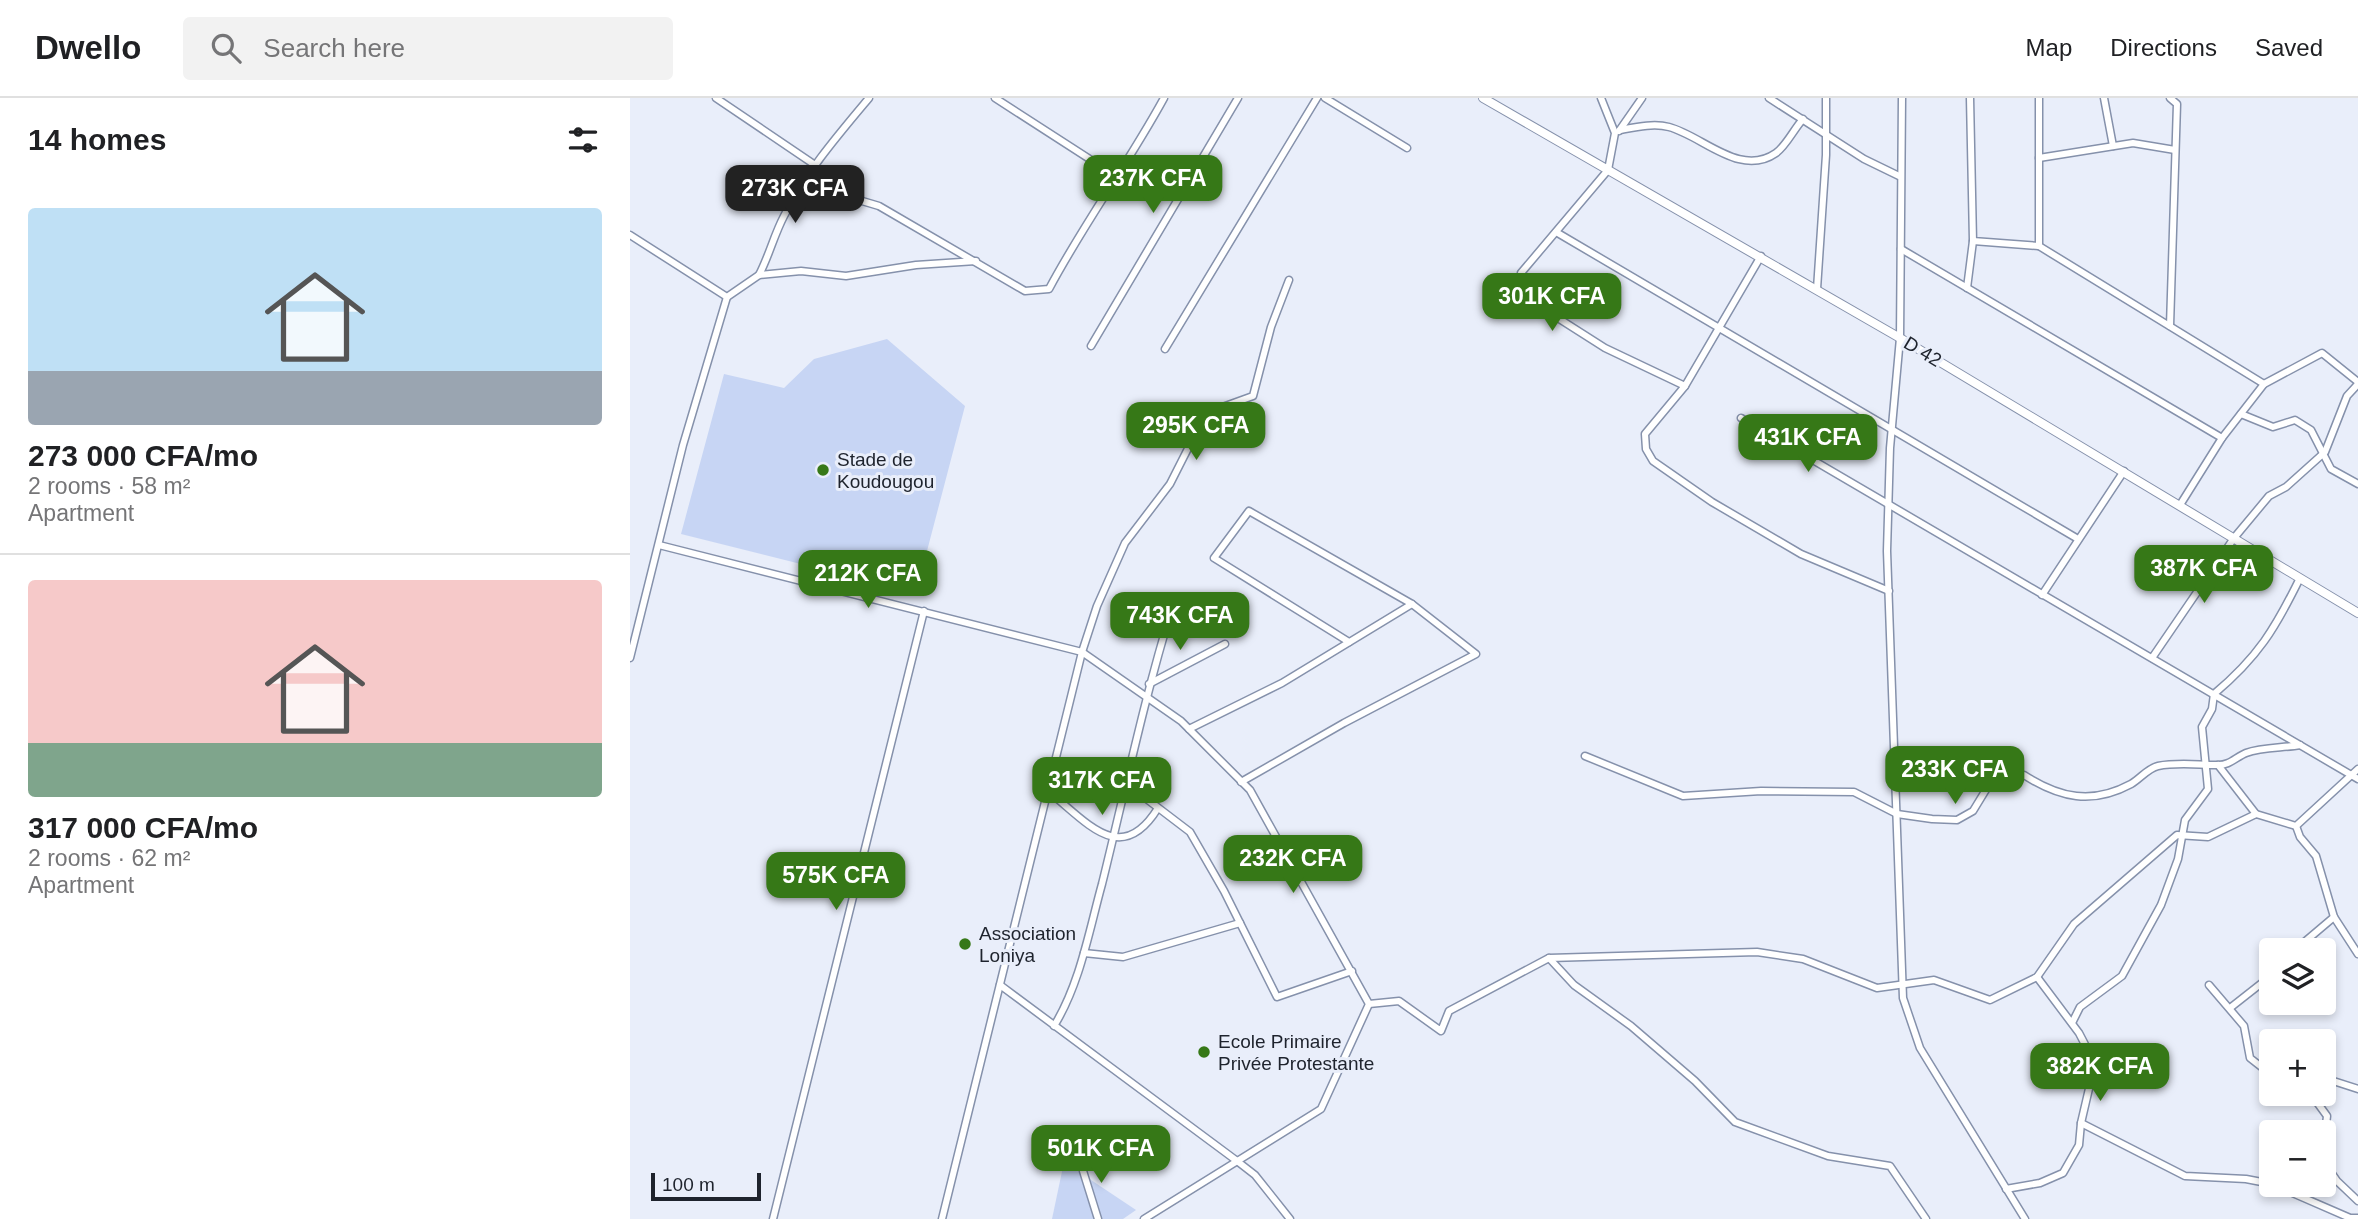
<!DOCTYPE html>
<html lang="en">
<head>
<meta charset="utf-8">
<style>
  :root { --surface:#fff; --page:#f2f2f2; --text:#202124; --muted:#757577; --line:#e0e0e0; --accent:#367817 }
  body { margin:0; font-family:Arial,sans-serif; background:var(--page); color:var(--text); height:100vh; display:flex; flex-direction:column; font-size:26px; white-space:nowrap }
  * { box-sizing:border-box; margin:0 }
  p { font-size:23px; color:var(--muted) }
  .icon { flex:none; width:38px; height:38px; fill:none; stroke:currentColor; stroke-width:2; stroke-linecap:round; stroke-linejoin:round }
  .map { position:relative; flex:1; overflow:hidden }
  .drawer { display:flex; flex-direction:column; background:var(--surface); width:630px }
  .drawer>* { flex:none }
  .tools { position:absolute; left:1629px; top:840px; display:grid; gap:14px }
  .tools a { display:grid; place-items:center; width:77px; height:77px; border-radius:7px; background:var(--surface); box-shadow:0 4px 10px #0003; font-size:35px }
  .scale { position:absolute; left:21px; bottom:18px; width:110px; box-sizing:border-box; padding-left:7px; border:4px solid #1e232d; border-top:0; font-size:19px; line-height:24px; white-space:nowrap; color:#1e232d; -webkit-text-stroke:5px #e9eefa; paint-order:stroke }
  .price { position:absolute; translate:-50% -60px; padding:0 16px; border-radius:14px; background:var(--accent); color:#fff; font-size:23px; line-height:46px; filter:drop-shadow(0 2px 4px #0008) }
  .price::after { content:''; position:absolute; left:50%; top:42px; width:21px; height:16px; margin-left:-10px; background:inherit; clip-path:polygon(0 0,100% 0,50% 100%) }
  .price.on { background:#222; color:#fff }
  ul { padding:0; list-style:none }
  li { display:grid; align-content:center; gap:14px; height:371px; padding:0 28px }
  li+li { border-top:2px solid var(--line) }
  li span { display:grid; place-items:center; height:217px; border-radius:7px; color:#555 }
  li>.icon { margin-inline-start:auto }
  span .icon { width:126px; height:126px; fill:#fffc; stroke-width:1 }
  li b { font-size:30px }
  h2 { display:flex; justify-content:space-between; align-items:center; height:84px; padding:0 28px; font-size:30px }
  header { display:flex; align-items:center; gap:42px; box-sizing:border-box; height:98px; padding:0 35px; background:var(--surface); border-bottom:2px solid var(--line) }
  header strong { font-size:33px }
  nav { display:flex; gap:38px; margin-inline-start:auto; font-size:24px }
  .search { width:490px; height:63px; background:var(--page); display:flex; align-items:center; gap:18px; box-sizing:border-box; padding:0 24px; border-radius:7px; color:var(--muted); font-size:26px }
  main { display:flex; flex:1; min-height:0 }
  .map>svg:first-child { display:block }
  .green { fill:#c7d5f4 }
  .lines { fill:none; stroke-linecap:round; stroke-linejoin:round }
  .minor-casing { stroke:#8591ab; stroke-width:9 }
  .tertiary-casing { stroke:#8591ab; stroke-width:10 }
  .minor { stroke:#fff; stroke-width:6 }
  .tertiary { stroke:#fff; stroke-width:8 }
  .poi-dot { fill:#367817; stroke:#e9eefa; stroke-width:2.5 }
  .labels { text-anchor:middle; stroke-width:6; stroke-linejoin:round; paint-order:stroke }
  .street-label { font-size:19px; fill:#1e232d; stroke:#e9eefa }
  .poi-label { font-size:19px; fill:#1e232d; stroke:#e9eefa; text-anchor:start }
</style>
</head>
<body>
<header>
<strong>Dwello</strong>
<div class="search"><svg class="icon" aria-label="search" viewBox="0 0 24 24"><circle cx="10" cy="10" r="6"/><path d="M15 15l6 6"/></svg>Search here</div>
<nav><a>Map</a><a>Directions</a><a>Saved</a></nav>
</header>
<main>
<section class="drawer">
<h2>14 homes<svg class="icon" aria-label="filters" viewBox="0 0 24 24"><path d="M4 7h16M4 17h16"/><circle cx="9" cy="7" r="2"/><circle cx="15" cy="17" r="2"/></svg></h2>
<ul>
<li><span style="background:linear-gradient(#bfe0f5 75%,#9aa5b1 0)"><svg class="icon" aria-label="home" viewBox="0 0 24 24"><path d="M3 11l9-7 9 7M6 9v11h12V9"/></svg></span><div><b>273 000 CFA/mo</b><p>2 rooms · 58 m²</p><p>Apartment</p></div></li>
<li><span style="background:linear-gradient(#f6c9c9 75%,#7fa58c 0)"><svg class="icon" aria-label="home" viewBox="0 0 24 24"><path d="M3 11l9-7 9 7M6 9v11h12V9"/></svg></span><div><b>317 000 CFA/mo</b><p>2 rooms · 62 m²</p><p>Apartment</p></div></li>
</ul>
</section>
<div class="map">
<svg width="1728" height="1121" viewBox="0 0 1728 1121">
  <rect width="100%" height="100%" fill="#e9eefa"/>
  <g class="green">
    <polygon points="257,241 335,308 286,495 51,436 94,276 154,290 184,261"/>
    <polygon points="434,1064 506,1112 493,1121 422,1121"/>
  </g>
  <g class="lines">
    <defs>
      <g id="minor">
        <path d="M86 0 185 67 202 88 222 100 249 108 395 193 419 191C454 125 498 66 534 0"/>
        <polyline points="365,0 489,80"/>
        <polyline points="695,0 777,50"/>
        <polyline points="971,0 985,35 978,72 891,175 895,199 975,250 1055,288"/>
        <polyline points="1139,0 1234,61 1269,78"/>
        <polyline points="1272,0 1270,240 1260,350 1257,453 1273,900 1290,950 1395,1121"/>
        <polyline points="1340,0 1343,143 1409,148 1634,286"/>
        <polyline points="1474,0 1483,48"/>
        <path d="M990 32C1006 29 1024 25 1039 29 1073 38 1110 80 1146 55 1156 48 1164 31 1173 21"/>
        <polyline points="989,33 1012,0"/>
        <polyline points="1409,60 1503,45 1545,52"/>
        <polyline points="926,134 1448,441"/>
        <polyline points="0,137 97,199 129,177 171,173 216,178 286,167 346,163"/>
        <polyline points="1409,148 1409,0"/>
        <polyline points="1271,151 1592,340"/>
        <polyline points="1131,158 1055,288 1015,336 1016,351 1023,363 1082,404 1171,456 1259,493"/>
        <path d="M129 177C139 158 144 137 154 118 176 74 208 37 239 0"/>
        <polyline points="1337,190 1343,143"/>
        <polyline points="1187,191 1196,57 1196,0"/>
        <polyline points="1540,228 1547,6 1540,0"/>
        <polyline points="461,248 608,0"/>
        <polyline points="535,251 687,0"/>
        <polyline points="1611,316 1643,329 1665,322 1681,332 1701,371 1728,386"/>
        <polyline points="1111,320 1728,681"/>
        <polyline points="1550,407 1592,340 1634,286 1692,255 1728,284"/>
        <polyline points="29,447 452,554 551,623 620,692 739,906 691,1011 514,1121"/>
        <polyline points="1412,497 1494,373"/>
        <polyline points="0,560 53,347 97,199"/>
        <polyline points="1522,560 1604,440 1639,398 1656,389 1695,354 1717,298 1728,286"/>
        <polyline points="519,586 595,546"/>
        <polyline points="559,631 652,585 782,506"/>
        <path d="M955 658 1053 698 1131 693 1224 694 1267 716 1302 721 1327 722 1343 713 1357 690 1394 677C1430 700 1462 707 1501 686 1510 681 1518 670 1528 668 1548 664 1568 667 1587 667 1599 668 1606 659 1616 655 1632 649 1654 650 1670 647"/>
        <polyline points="1588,667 1626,716"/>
        <polyline points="611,684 714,625 846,556 782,506 619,413 584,460 719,544"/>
        <polyline points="497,686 560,734 594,793 647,899 722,873"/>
        <path d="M418 693C457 724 491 770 528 710"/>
        <polyline points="1666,728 1670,739 1686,758 1704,819 1728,856"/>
        <polyline points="1665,852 1704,819"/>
        <polyline points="454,855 493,859 610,825"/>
        <polyline points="919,860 944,887 1001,928 1065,983 1105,1024 1198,1058 1260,1068 1296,1121"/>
        <polyline points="370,887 607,1063 625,1077 660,1121"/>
        <polyline points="1579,887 1614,928 1620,960 1634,971 1642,970"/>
        <polyline points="739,906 769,903 811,933 819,913 919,860 1127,854 1173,861 1247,890 1304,882 1360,902 1407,879 1444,826 1547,737 1578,739 1626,716 1666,728 1728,671"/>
        <polyline points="1600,910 1642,877"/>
        <path d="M1442 925 1450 909 1492 878 1531 807 1548 761 1555 722 1578 691 1572 629 1582 611 1584 596C1628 559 1645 531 1670 480"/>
        <path d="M424 928C450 886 459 833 472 786 495 693 514 601 542 510"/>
        <polyline points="1694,980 1728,991"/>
        <polyline points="1681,996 1697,1018 1694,1044"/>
        <polyline points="1451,1025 1555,1078 1616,1081 1642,1086"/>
        <polyline points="449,1060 468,1121"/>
        <polyline points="1694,1064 1707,1083 1728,1103"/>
        <polyline points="1644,1087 1720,1120 1728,1120"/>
        <polyline points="1376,1091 1410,1085 1433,1075 1449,1047 1451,1025 1461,982 1463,962 1449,935 1407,879"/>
        <polyline points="143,1121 294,513"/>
        <polyline points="312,1121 452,554 467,508 495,445 540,386 576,315 623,298 641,229 659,182"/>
      </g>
      <polyline id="tertiary" points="853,0 1270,240 1728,515"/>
    </defs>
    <use href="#minor" class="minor-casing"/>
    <use href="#tertiary" class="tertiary-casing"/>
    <use href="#minor" class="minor"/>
    <use href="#tertiary" class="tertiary"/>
  </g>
  <g class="poi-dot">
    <circle cx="193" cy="372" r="7"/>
    <circle cx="335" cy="846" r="7"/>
    <circle cx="574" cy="954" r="7"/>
  </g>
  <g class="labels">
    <g class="street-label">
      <text transform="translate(1293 253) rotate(31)" y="7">D 42</text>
    </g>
    <g class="poi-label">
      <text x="207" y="368">Stade de<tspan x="207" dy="22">Koudougou</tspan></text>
      <text x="349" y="842">Association<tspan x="349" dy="22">Loniya</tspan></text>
      <text x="588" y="950">Ecole Primaire<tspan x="588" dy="22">Privée Protestante</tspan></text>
    </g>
  </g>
</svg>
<div class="tools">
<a><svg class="icon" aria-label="layers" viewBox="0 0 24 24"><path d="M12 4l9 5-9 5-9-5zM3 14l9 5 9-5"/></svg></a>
<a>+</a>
<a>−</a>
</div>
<div class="scale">100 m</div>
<b class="price" style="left:523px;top:117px">237K CFA</b>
<b class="price on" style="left:165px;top:127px">273K CFA</b>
<b class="price" style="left:922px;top:235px">301K CFA</b>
<b class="price" style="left:566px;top:364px">295K CFA</b>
<b class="price" style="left:1178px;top:376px">431K CFA</b>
<b class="price" style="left:1574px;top:507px">387K CFA</b>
<b class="price" style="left:238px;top:512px">212K CFA</b>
<b class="price" style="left:550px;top:554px">743K CFA</b>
<b class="price" style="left:1325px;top:708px">233K CFA</b>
<b class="price" style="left:472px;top:719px">317K CFA</b>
<b class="price" style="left:663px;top:797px">232K CFA</b>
<b class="price" style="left:206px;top:814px">575K CFA</b>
<b class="price" style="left:1470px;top:1005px">382K CFA</b>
<b class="price" style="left:471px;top:1087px">501K CFA</b>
</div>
</main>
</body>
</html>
